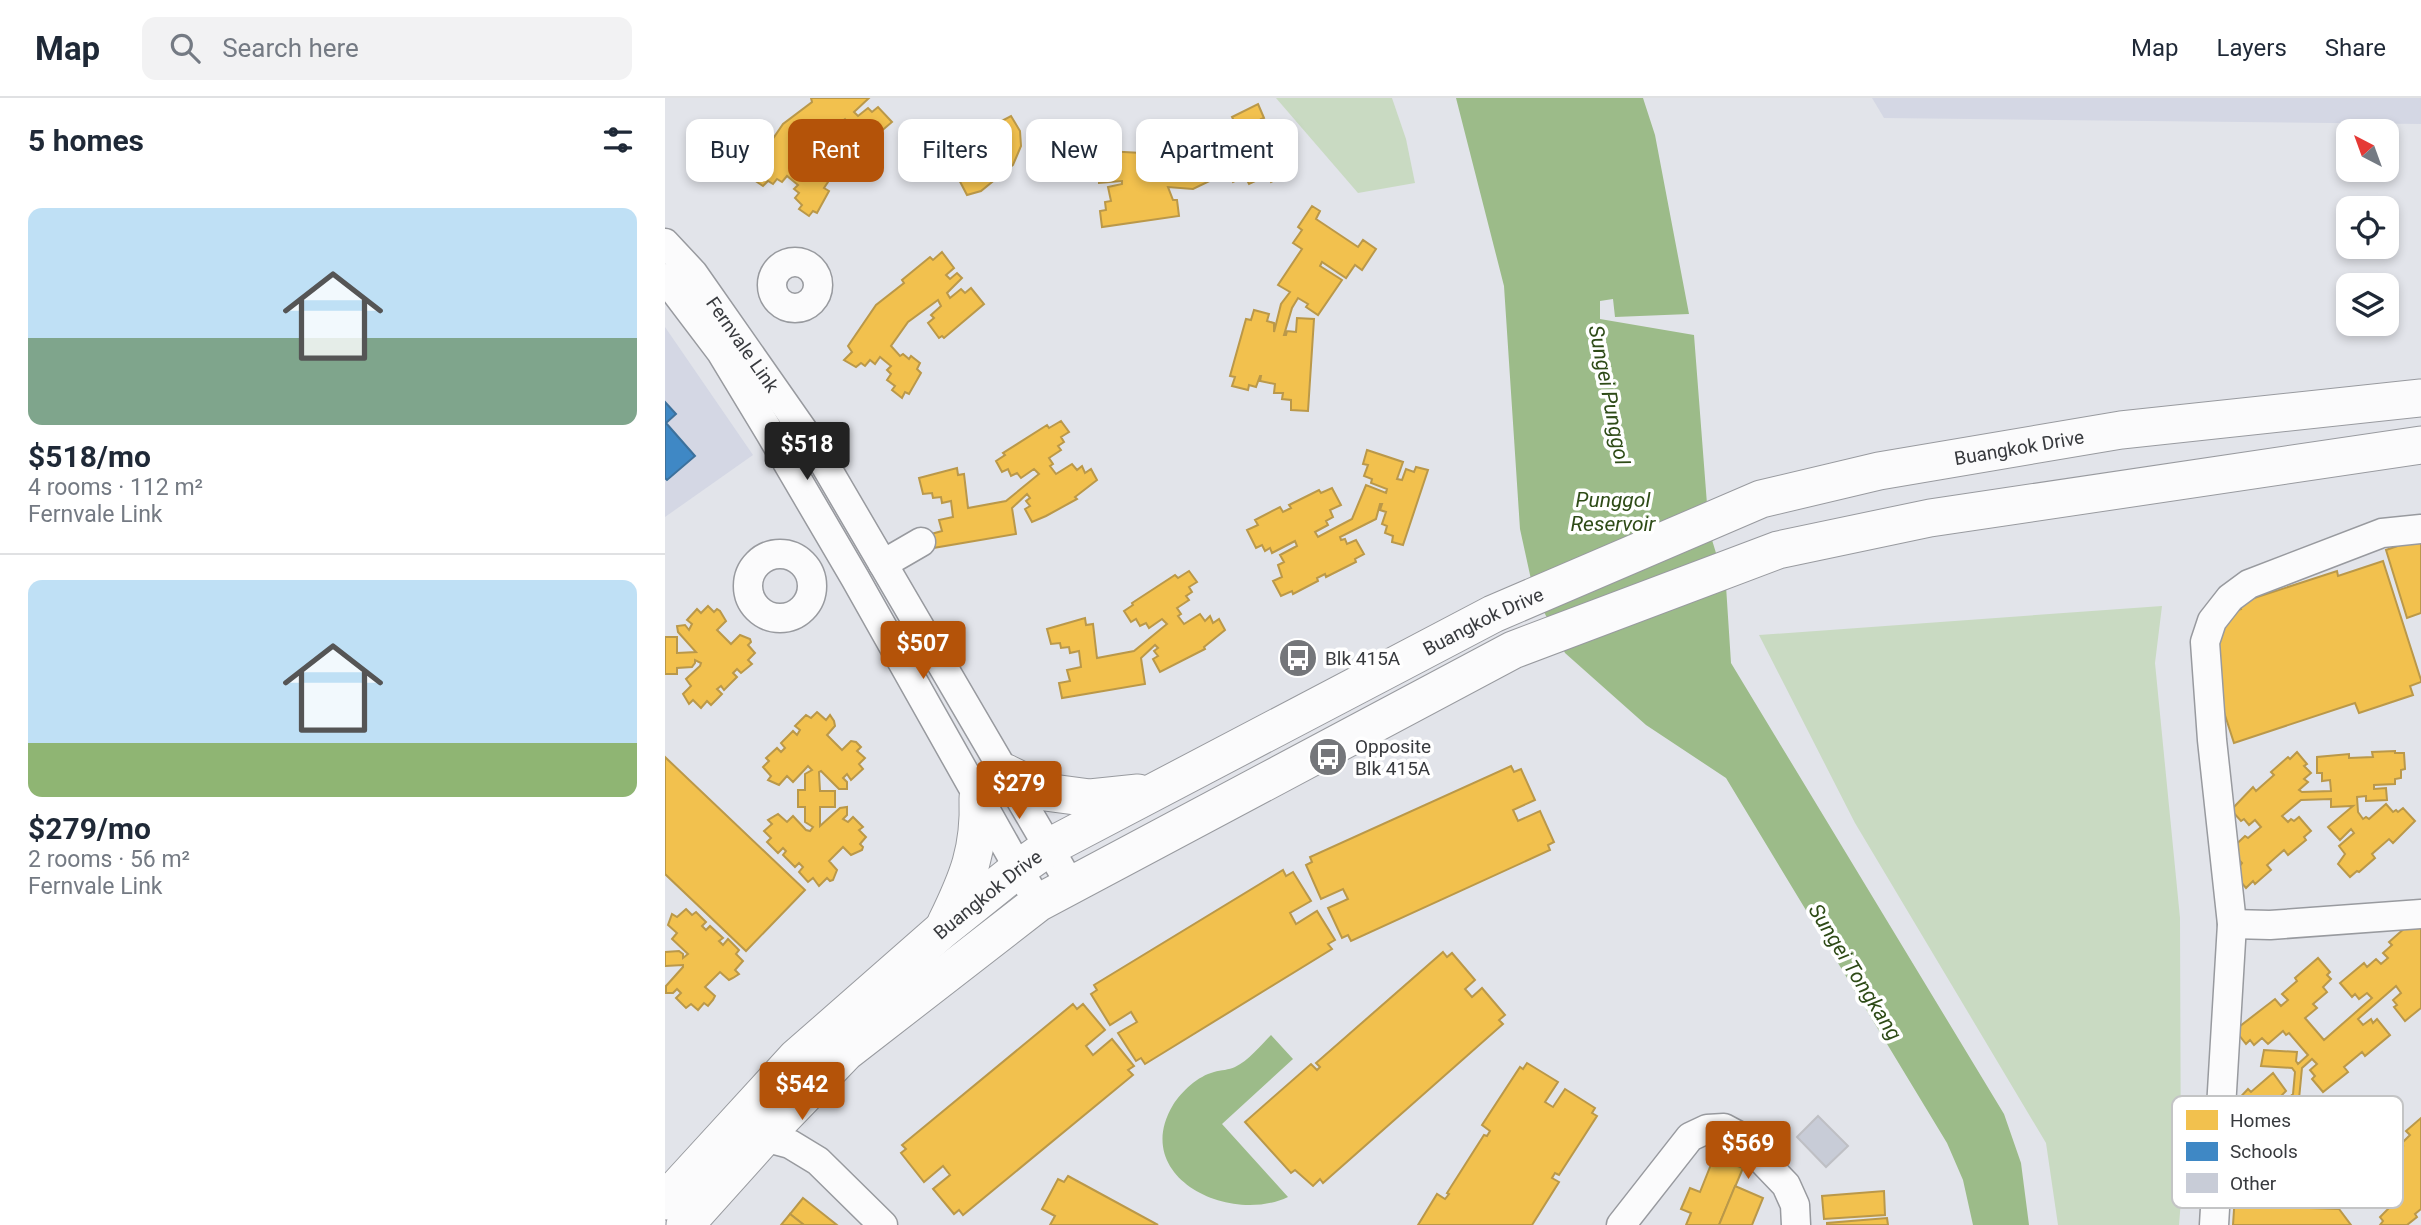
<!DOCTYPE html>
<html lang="en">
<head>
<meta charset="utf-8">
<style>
  :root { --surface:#fff; --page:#f2f2f3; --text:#1f2937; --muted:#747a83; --line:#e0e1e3; --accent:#b45309 }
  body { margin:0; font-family:Roboto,sans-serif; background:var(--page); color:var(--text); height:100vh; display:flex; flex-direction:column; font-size:26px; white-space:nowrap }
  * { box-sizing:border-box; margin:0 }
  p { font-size:23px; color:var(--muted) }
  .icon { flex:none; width:38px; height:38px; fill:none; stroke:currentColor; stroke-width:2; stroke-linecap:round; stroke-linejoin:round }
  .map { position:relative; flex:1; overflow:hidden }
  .details { display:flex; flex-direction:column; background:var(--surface); width:665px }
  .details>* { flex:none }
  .top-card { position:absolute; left:21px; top:21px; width:665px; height:63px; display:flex; gap:14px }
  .needle { width:46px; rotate:319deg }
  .fabs { position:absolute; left:1671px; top:21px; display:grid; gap:14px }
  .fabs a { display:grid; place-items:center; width:63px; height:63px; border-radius:14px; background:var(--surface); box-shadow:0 4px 10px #0003; font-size:35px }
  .price { position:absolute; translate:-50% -60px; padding:0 16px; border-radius:7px; background:var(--accent); color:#fff; font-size:23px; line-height:46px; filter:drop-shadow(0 2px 4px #0008) }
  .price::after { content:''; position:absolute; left:50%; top:42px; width:21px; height:16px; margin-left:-10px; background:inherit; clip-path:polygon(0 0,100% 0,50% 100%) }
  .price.active { background:#222; color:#fff }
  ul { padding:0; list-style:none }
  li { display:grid; align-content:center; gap:14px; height:371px; padding:0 28px }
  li+li { border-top:2px solid var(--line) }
  li span { display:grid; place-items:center; height:217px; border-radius:14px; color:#555 }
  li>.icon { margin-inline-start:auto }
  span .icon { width:126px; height:126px; fill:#fffc; stroke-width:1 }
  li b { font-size:30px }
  h2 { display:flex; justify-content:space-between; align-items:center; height:84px; padding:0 28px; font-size:30px }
  .chip { padding:0 24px; border-radius:14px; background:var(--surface); box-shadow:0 4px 10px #0003; font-size:24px; line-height:63px }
  .chip.active { background:var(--accent); color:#fff }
  header { display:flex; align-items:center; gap:42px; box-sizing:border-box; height:98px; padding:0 35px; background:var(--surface); border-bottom:2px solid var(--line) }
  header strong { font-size:33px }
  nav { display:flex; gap:38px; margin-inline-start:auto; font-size:24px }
  .search { width:490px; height:63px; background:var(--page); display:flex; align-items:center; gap:18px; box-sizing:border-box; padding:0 24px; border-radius:14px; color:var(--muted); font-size:26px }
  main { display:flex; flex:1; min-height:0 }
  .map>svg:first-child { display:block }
  .built { fill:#d4d7e4 }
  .green { fill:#c9dac2 }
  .water { fill:#9cbb89 }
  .homes { fill:#f2c14e; stroke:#ba9849; stroke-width:2 }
  .schools { fill:#3f88c5; stroke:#3d719c; stroke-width:2 }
  .building { fill:#c8ccd7; stroke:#bebfc4; stroke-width:2 }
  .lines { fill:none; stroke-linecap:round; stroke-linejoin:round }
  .minor-casing { stroke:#989a9f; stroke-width:31 }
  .major-casing { stroke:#989a9f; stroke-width:39 }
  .minor { stroke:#fbfbfc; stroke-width:28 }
  .major { stroke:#fbfbfc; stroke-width:37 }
  .labels { text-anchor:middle; stroke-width:7; stroke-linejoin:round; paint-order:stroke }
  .street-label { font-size:19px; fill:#383a3e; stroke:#fff }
  .poi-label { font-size:19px; fill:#383a3e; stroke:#fff; text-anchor:start }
  .water-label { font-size:21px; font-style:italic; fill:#2e4b17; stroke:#fff }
  .key { fill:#fff; stroke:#c3c4c5; stroke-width:2 }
  .key-label { font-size:19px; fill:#383a3e }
</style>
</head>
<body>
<header>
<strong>Map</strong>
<div class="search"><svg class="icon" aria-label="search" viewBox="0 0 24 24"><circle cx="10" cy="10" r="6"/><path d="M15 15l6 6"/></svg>Search here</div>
<nav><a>Map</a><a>Layers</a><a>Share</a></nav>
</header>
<main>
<section class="details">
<h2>5 homes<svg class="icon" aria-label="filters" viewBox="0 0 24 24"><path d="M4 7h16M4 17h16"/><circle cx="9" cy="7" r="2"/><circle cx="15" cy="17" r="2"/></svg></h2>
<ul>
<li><span style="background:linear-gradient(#bfe0f5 60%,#7fa58c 0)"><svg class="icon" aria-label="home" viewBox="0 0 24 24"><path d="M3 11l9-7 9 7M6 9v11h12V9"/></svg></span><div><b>$518/mo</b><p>4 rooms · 112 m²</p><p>Fernvale Link</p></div></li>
<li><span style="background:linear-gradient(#bfe0f5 75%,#8fb573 0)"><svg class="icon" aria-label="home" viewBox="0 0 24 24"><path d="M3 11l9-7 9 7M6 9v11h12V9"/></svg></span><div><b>$279/mo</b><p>2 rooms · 56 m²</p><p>Fernvale Link</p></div></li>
</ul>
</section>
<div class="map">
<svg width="1756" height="1127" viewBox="0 0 1756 1127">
  <rect width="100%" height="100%" fill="#e2e4ea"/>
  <g class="built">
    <polygon points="1207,0 1756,0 1756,26 1219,20"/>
    <polygon points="0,229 88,357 0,419"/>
  </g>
  <g class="green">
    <polygon points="611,0 727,0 741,41 750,85 693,95"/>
    <polygon points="1497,508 1490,565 1515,820 1516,1102 1514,1127 1393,1127 1381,1045 1190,725 1094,537"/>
  </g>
  <g class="water">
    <polygon points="791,0 978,0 990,37 1024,216 950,219 948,201 935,203 935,221 1029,237 1044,432 1061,488 1066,565 1339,1016 1356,1065 1364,1127 1308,1127 1298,1082 1282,1045 1061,680 981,627 900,555 877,510 867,486 855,431 839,188"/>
    <path d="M606 937 628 961 557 1026 623 1099C564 1127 465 1079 508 1007 517 993 533 978 549 974 556 972 564 972 570 969 583 963 596 947 606 937Z"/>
  </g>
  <g class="homes">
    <polygon points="204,0 189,14 193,18 203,10 207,14 213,9 227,24 186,59 184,56 182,58 170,44 176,39 173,35 184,26 180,21 150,43 134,67 143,77 145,74 151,80 153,77 163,84 159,90 164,93 152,115 148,113 144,118 134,111 137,107 130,100 134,95 129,91 133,87 122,78 117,84 112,81 108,86 103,83 98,88 86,80 95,72 90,67 118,26 147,4 146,0"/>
    <polygon points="593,6 599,20 596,21 602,34 605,32 611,45 608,47 625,75 606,84 603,77 584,86 580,78 568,84 563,74 528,91 503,89 508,102 512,102 514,118 437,129 435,113 441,112 440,104 446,103 443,89 457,86 457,83 434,85 434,78 429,78 430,68 422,68 423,52 513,57 511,73 505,72 505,81 526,82 541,75 539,70 534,72 531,66 526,68 519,55 525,52 523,49 547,37 549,41 554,39 566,63 571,60 559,33 571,27 567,19"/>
    <polygon points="346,18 355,33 356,48 348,67 316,93 302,97 279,53"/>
    <polygon points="647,108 655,113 651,121 693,149 698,142 711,151 697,172 690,167 681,180 657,164 655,168 677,182 653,217 641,209 643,206 633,200 627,210 619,237 621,237 622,233 631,234 632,220 649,221 643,313 626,312 626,302 617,301 618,295 609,295 610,286 595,283 596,278 595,278 591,289 584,287 583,292 567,288 570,279 565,278 581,221 586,222 589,212 604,216 602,223 609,225 609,234 616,206 625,194 613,187 637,151 628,145 637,132 633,129"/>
    <polygon points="277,154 289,170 281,177 285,181 292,175 297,180 282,195 285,200 296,191 300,195 306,190 319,206 279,240 277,238 274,240 263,225 269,220 266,217 276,208 273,202 243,224 226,248 235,258 238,256 244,261 246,258 255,265 252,271 256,275 244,296 240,294 237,300 227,292 230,288 222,282 226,276 222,272 226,268 215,259 210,266 205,262 200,268 196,265 191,269 179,262 187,254 183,248 211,207 239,185 237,182 265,159 268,162"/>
    <polygon points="396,323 404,334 396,339 399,344 393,348 396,352 384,360 388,366 385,368 391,376 407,366 412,372 417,368 420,375 426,371 432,382 410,399 412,401 381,418 367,424 360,411 365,408 361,403 365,400 362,396 347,410 351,436 268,450 266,436 277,433 274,422 288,419 286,403 277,405 276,399 268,400 267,395 258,396 254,380 292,370 293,377 299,376 303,410 341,403 374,376 369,371 356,380 352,375 346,378 343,371 337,374 331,363 340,357 338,355 382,327 384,330"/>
    <polygon points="702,352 738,364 732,381 737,382 741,371 749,374 751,369 763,372 738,447 727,444 728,438 720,435 722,428 717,426 721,414 715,412 717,406 715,406 711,421 675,439 676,442 680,441 682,446 691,442 699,456 690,461 691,464 661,479 660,476 652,480 653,483 628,496 627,493 616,498 608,483 617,479 613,467 619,464 615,457 632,448 630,443 607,455 605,450 600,453 597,447 591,450 582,432 593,427 590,422 615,409 618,414 626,410 624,407 654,392 656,395 667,390 676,407 665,412 668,419 661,423 663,427 650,434 653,439 687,421 701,387 721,395 722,391 706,385 707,381 699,378 703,367 698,366"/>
    <polygon points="1756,440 1756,515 1742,520 1721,452"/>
    <polygon points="1718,463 1756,582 1756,584 1745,588 1748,597 1694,615 1690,605 1569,645 1548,580 1548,549 1563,515 1576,511 1574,505 1672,473 1673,478"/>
    <polygon points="524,473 532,484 524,489 527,494 521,498 524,502 512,510 516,516 513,518 519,526 535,516 540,523 545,518 548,525 554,521 560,532 539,549 540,551 495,574 488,561 493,558 489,553 493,550 490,547 476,560 480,586 397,600 394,585 405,583 402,572 416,569 414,553 405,555 404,549 396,550 395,545 386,546 382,531 420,520 421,527 428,526 432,560 469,553 502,526 497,521 484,530 481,525 475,528 471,521 466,524 459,513 468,507 467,505 510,477 513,480"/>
    <polygon points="43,508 49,514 52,511 55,513 61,523 52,532 66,546 75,537 85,541 86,544 83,547 90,555 83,562 87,566 76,575 72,571 68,575 72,579 59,592 56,588 52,591 57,596 46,607 42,603 36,610 28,602 24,606 18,596 26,588 21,581 35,568 36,565 30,562 30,565 27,569 12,570 12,576 0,576 0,539 12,539 12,555 31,554 13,534 12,528 20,527 24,532 27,526 22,522 32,511 36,515"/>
    <polygon points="152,614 161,622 165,617 169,623 170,628 162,637 177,652 186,643 191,644 196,649 192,653 200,660 194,666 198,671 186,682 182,676 178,680 182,684 182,691 174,691 156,673 154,674 155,693 170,693 170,709 155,709 155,728 175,710 182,709 182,717 178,721 183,724 188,719 198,729 194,732 201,739 195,746 198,749 197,752 186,757 178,749 164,763 172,772 168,782 165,783 162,780 154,788 148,780 143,784 134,774 138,769 134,765 130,769 118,757 121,753 118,750 113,755 102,744 106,740 99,733 107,726 103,722 113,716 122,724 128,718 141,732 145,733 148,729 140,724 140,709 133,709 133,692 140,692 140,676 147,672 143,668 128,684 122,678 114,687 103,682 106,678 98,669 104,663 101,660 112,650 116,654 120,650 116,645 128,633 132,637 135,632 130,628 141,617 146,620"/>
    <polygon points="1730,653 1730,655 1739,655 1740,671 1736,672 1736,680 1730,681 1730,686 1709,687 1709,691 1721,690 1722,702 1701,703 1701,698 1692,699 1693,714 1698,721 1701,719 1704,721 1721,706 1728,714 1731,712 1733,714 1738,710 1750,723 1728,745 1724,741 1707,756 1710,760 1694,774 1692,773 1685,779 1673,766 1680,756 1674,748 1689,735 1686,731 1675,742 1663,729 1688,708 1666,709 1666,701 1636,702 1617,718 1623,724 1626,721 1629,723 1634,719 1646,733 1639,739 1641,742 1623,757 1619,752 1602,767 1606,772 1590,786 1588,783 1581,790 1569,776 1577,765 1565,752 1580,738 1583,740 1596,729 1590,722 1584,727 1579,721 1576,723 1566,712 1588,689 1591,693 1609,677 1606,674 1623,659 1625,661 1632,654 1642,666 1639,668 1646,675 1639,681 1643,684 1634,692 1637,694 1666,693 1665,682 1657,683 1657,675 1652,675 1652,659 1684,656 1684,660 1708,659 1707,654"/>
    <polygon points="0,659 140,792 81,853 0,776"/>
    <polygon points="846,668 849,674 856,671 870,702 848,712 853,723 875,713 889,744 883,747 885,752 686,843 683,837 677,840 663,810 683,801 678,791 656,801 641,767 647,764 645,759"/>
    <polygon points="618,772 621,778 628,774 646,803 625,815 631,826 652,813 670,842 663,846 667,851 480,966 476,960 471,963 453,935 472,924 466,914 445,927 426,896 432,892 429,887"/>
    <polygon points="21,811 27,817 31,814 41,824 37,828 41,832 45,828 58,840 54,843 58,847 63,841 74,852 71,856 78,863 70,872 74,876 68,880 64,882 55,874 40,889 50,898 48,902 43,908 39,905 33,912 26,906 21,910 11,900 16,895 12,891 8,895 1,895 1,888 18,869 18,867 0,868 0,854 14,853 18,856 18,860 23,856 7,841 12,835 3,827 7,816 12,819"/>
    <polygon points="1749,822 1756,830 1756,910 1740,923 1729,909 1732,907 1728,902 1736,895 1731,888 1693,921 1698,927 1706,921 1708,925 1712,921 1725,937 1700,958 1697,954 1679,969 1683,974 1658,994 1647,981 1650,978 1645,972 1652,966 1647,961 1637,970 1634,1001 1638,1006 1646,1000 1649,1004 1652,1001 1665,1016 1624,1047 1618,1040 1613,1045 1619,1051 1604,1063 1608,1067 1583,1088 1571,1074 1574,1071 1569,1066 1578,1059 1573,1054 1588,1041 1584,1036 1596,1026 1590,1019 1581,1026 1566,1009 1583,991 1586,994 1608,975 1621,993 1616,998 1620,1003 1628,996 1630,974 1627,970 1596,968 1599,952 1632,954 1631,963 1633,966 1643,957 1624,935 1621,937 1618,933 1603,946 1597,940 1589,947 1585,942 1581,946 1570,932 1610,901 1616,908 1623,902 1617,896 1632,883 1630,880 1653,860 1665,874 1662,877 1666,881 1658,889 1662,894 1648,906 1652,910 1640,920 1659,942 1707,900 1702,895 1694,901 1690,896 1687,899 1675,885 1699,865 1702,869 1711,861 1716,866 1723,860 1718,855 1727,847 1724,844"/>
    <polygon points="778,854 782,859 787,855 810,882 800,891 807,899 817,890 840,917 834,922 838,926 658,1085 655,1081 648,1088 630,1072 626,1075 580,1024 646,966 652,972 655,969 651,965"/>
    <polygon points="408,906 412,911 418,906 440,932 421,948 428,957 447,941 469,968 463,972 468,977 298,1117 294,1112 289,1116 268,1091 285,1077 278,1068 259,1084 236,1055 241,1051 237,1047"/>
    <polygon points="862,965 893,984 880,1004 888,1009 900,991 930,1010 927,1015 932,1018 894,1077 890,1075 887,1080 894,1084 867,1127 753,1127 772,1096 780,1101 784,1096 782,1095 819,1037 822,1038 825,1033 817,1027 855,969 858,971"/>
    <polygon points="1756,1020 1756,1111 1750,1116 1752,1119 1742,1127 1715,1127 1718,1123 1715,1119 1723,1111 1718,1106 1734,1093 1729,1088 1724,1093 1718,1086 1711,1092 1707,1087 1704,1090 1693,1077 1717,1056 1720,1059 1730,1051 1732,1053 1738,1048 1736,1046 1745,1037 1741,1033"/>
    <polygon points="1049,1059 1078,1070 1054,1127 1021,1127 1026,1115 1016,1111 1025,1090 1035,1094"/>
    <polygon points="403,1078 493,1127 385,1127 390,1118 377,1111 393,1081 399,1084"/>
    <polygon points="1070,1088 1098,1100 1087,1127 1054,1127"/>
    <polygon points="1219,1093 1220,1117 1159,1121 1157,1098"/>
    <polygon points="1570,1097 1616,1099 1615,1109 1674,1111 1686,1127 1568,1127"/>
    <polygon points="138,1100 172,1127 139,1127 125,1116"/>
    <polygon points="125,1116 139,1127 116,1127"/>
    <polygon points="1222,1120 1223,1127 1162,1127 1162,1125"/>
  </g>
  <polygon class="schools" points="0,304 11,316 1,325 30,358 2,382 0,380"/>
  <polygon class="building" points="1153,1018 1183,1048 1161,1069 1132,1039"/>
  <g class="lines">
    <defs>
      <g id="minor">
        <path id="s1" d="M0 145 28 175 149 348 405 786"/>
        <circle cx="130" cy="187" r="23"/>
        <polyline points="0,180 56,254 105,335 190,480 373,805"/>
        <circle cx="115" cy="488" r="32"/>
        <polyline points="218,466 256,444"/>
        <polyline points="1567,826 1605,827 1756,816"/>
        <polyline points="99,1039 125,1046 153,1063 218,1127"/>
        <polyline points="956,1127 1025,1039 1042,1031 1059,1030 1074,1038 1121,1087 1130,1107 1131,1127"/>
        <polyline points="1549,1127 1567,826 1547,642 1540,544 1547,523 1565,500 1584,486 1717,435 1756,431"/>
      </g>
      <g id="major">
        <polyline points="341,675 380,694 425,700 473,695"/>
        <path d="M281 825C303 780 315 751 313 700"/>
        <path id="s2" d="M0 1103 131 960 277 832 353 771 384 749 828 516 1096 401 1214 373 1456 332 1756 300"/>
        <polyline points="20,1127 99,1039 181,954 373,805 848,552 1113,452 1265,420 1756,347"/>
      </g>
    </defs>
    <use href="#minor" class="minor-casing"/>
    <use href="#major" class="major-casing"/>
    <use href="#minor" class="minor"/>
    <use href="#major" class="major"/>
  </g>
  <defs>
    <symbol id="bus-disc" viewBox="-11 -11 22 22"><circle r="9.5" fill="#74767a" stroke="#fff"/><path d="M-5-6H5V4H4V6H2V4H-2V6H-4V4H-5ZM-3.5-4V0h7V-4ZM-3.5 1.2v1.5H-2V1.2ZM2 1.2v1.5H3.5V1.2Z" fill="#fff"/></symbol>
  </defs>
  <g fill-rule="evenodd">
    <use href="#bus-disc" x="611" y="538" width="44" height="44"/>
    <use href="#bus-disc" x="641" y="637" width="44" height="44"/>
  </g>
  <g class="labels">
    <g class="street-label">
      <text dy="7" stroke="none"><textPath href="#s1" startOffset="128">Fernvale Link</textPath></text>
      <text dy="7" stroke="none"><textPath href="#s2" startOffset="1580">Buangkok Drive</textPath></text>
      <text dy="7" stroke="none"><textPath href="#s2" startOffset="1013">Buangkok Drive</textPath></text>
      <text dy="7" stroke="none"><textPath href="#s2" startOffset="446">Buangkok Drive</textPath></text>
    </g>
    <g class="poi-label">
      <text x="660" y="567">Blk 415A</text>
      <text x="690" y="655">Opposite<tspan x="690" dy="22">Blk 415A</tspan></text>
    </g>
    <g class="water-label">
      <text transform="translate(944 297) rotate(79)" y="7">Sungei Punggol</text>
      <text x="948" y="409">Punggol<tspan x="948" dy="24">Reservoir</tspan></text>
      <text transform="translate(1190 874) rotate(58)" y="7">Sungei Tongkang</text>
    </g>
  </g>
  <rect x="1507" y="998" width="231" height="112" rx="10" class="key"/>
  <rect x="1521" y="1012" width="32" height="20" fill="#f2c14e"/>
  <rect x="1521" y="1044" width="32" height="19" fill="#3f88c5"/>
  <rect x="1521" y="1075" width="32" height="20" fill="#c8ccd7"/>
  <g class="key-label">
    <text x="1565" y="1029">Homes</text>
    <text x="1565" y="1060">Schools</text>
    <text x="1565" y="1092">Other</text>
  </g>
</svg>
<div class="fabs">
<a><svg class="needle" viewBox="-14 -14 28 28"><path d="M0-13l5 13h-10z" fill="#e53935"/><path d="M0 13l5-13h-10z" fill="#747a83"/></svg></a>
<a><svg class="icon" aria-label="locate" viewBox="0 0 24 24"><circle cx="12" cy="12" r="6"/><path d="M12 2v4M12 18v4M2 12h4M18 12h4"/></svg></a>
<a><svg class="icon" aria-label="layers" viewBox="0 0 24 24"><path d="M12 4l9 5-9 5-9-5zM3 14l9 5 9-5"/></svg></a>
</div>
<b class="price active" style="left:142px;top:384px">$518</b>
<b class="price" style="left:258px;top:583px">$507</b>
<b class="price" style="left:354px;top:723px">$279</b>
<b class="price" style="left:137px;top:1024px">$542</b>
<b class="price" style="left:1083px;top:1083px">$569</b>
<div class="top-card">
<a class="chip">Buy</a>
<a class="chip active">Rent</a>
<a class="chip">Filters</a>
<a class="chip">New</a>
<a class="chip">Apartment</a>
</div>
</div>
</main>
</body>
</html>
